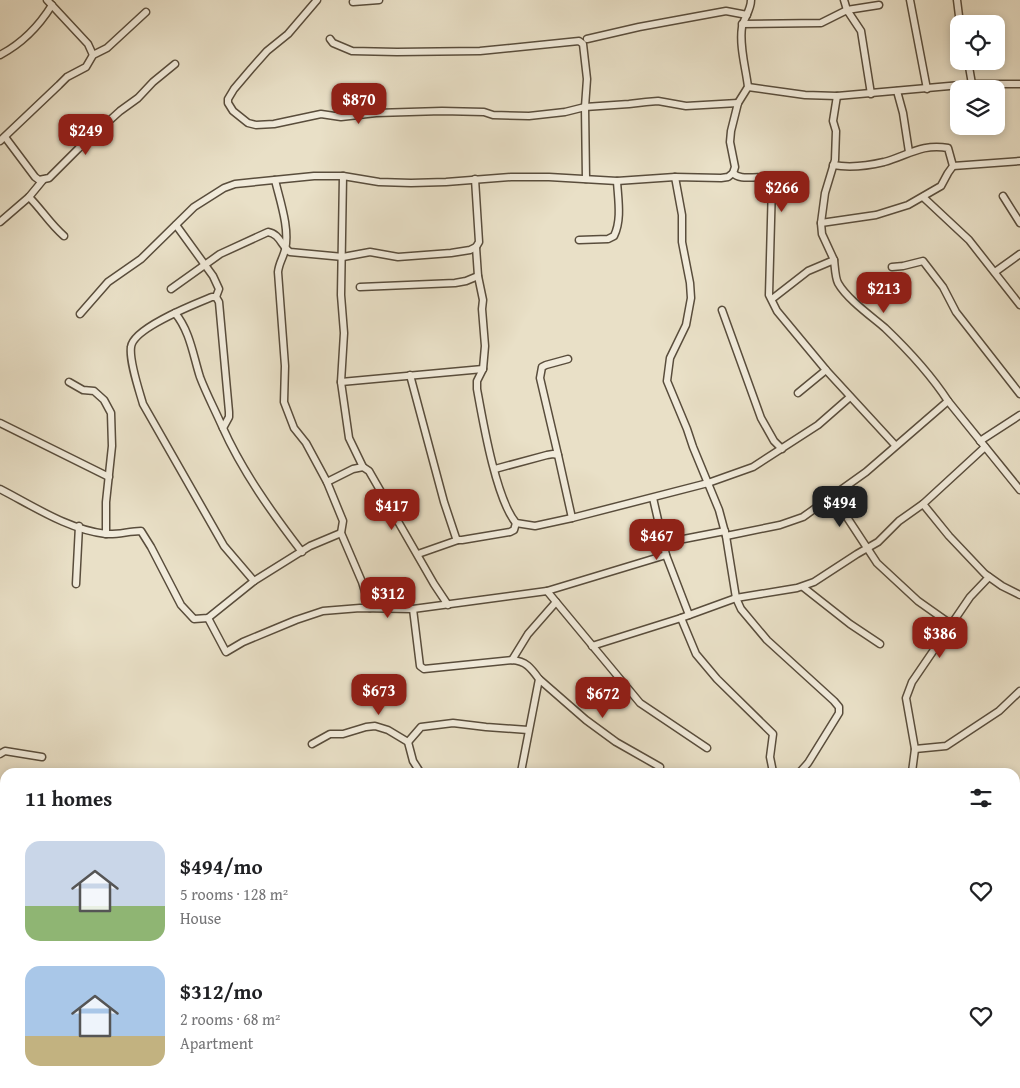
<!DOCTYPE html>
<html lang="en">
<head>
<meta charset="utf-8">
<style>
  :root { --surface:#fff; --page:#f6f6f6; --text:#202124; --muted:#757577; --accent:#8f2418 }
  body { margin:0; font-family:"Gentium Book Plus",serif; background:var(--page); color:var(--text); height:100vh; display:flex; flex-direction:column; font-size:19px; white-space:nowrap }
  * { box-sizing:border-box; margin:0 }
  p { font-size:16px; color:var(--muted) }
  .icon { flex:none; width:28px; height:28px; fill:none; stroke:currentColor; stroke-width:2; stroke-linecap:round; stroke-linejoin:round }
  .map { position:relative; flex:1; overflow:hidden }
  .details { position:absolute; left:0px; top:768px; width:1020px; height:321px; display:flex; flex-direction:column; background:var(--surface); border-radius:15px 15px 0 0; box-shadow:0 2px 8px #0003 }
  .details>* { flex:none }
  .buttons { position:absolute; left:950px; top:15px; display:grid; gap:10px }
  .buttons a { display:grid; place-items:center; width:55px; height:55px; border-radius:10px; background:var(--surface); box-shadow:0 2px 8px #0003; font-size:25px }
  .price { position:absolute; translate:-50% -42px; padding:0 11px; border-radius:10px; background:var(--accent); color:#fff; font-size:16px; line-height:32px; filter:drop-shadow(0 1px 2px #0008) }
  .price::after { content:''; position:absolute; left:50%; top:30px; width:15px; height:11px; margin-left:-8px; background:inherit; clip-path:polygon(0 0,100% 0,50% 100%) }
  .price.selected { background:#222; color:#fff }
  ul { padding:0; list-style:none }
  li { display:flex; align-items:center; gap:15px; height:125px; padding:0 25px }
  li span { display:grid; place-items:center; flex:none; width:140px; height:100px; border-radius:15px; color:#555 }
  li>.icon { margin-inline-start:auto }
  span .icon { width:60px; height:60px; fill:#fffc; stroke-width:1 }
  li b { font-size:21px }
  h2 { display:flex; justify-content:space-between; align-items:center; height:60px; padding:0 25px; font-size:21px }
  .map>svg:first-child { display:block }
  .green { fill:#c8bfa8; stroke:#786e5b }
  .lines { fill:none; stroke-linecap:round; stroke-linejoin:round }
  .street-casing { stroke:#594d3c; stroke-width:9 }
  .street { stroke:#f1ebdb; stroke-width:6 }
</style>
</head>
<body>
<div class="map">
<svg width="1020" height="1088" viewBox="0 0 1020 1088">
  <rect width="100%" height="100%" fill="#e9e0c7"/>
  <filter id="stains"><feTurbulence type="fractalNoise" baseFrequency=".004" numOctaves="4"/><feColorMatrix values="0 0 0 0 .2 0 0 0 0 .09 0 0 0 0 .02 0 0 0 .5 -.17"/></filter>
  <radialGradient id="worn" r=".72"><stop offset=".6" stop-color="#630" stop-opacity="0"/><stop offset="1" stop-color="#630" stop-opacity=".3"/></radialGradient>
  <polygon class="green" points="1015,918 1020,920 1020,967 1015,965"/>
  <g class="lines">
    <defs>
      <g id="street">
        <polyline points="47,0 88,44 93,55"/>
        <polyline points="317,0 288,34 267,51 251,69 234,89 228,99 228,103 233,111 248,123 256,125 274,124 321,114 341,117 376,113 442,111 484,112 493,115 529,116 565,112 585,107 629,104 646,102 658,101 686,106 738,103"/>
        <polyline points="844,0 847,10 861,31 871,94"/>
        <polyline points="910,0 927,89"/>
        <polyline points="957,0 960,24"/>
        <polyline points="353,2 379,0"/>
        <polyline points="742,24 821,23 847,10 879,5"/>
        <polyline points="330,39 333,43 352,51 397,52 480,51 579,41 583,44 587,79 585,107 586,179"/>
        <polyline points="587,39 639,27 726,11 747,15"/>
        <path d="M0 55C21 44 39 26 52 5"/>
        <polyline points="968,61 972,84"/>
        <polyline points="748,87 805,95 837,96 972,84 1020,84"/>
        <polyline points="897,91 903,113 909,152"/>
        <polyline points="5,137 35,177 39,180 49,178 78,149 120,111 138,98 153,82 175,64"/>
        <polyline points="0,141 59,85 67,77 86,67 93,55 107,48 146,12"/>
        <polyline points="953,166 1020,161"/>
        <path d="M733 173C741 182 759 174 770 179L772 184 769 295 777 311 826 370 895 445"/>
        <polyline points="343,176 341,295 344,333 341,382 349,438 363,467"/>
        <polyline points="675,177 682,215 682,242 690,283 691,298 686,325 670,358 667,381 687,429 693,447 719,510 726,536 736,598 741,609 767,640 834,701 839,707 839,713 808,763 800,772"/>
        <path d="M275 180C280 201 290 229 285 250 283 258 279 263 278 272L285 366 284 402 294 428 306 443 327 482 343 521 341 533 362 582 370 608"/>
        <polyline points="1003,196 1020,223"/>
        <path d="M29 197C42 210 50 224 64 236"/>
        <polyline points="923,197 969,240 1020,305"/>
        <polyline points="0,222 29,197 43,180"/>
        <path d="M821 223 876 215 908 205 941 186 948 173 953 166 948 148C922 143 907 156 884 162 867 166 850 168 833 165"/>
        <polyline points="176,225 213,276 219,289 216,297"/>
        <path d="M579 240 608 239 614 236C622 220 618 199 617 181"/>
        <path d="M476 247 478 276 483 300 482 309 485 346 483 369 477 381V389C483 422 496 499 516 523L535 526 572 518 708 483 753 467 818 425 850 397"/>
        <polyline points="834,260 822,234 821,223 825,193 835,160 836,131 833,121 837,96"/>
        <polyline points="892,267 903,266 923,261 943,287 956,312 1020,394"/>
        <polyline points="995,272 1020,254"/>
        <polyline points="360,287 455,283 466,281 478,276"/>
        <path d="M171 289 220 254 268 232C280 234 281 246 290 252L343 257 370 252 398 257 451 253 470 250 476 247 479 242 475 179"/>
        <path d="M772 299 808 271 834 260C835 267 835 277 838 283 847 299 871 316 885 328 908 350 931 375 948 401L1020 490"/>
        <polyline points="722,310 761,418 774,441 782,449"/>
        <path d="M175 313C190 331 193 355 200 377 206 393 215 410 222 426 242 471 272 513 302 552"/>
        <path d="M80 314 108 282 141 259 194 207 224 188 235 184 314 176H343L379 182 411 183 446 182 511 177H549L617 181 675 177 721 178 728 177 733 173 735 167 730 142 731 131 738 103 748 87C746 69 739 46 742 27 744 18 751 10 751 0"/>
        <polyline points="410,375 444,502 456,538 458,540 462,540 510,532 514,530 516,523"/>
        <polyline points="69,382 83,390 94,391 104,400 111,413 112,446 106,502 106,534"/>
        <polyline points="341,382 483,369"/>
        <polyline points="798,393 826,370"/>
        <polyline points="0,423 109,477"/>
        <path d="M223 428 229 417V412L219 302 216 297H212C195 304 133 328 131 347 129 361 139 390 143 404L224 546 254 581"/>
        <polyline points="980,441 1020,415"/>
        <polyline points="558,455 540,378 542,367 546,365 568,359"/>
        <polyline points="495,469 547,455 553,454 558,455 572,518"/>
        <polyline points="327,482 353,469 363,467 369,471 434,584 448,605"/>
        <path d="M0 489C33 506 69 530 106 534 118 535 129 531 141 531L151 547 181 605 194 619 208 618 254 581 310 546 341 533"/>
        <polyline points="833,496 877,563 918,601 952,625"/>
        <polyline points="653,498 666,555 689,615"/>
        <polyline points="923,504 949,536 985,574 1002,586 1020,595"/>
        <polyline points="726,536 780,525 803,517 866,472 948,401"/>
        <polyline points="663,543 725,531"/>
        <polyline points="418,554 458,540"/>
        <polyline points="76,584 79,526"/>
        <polyline points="803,587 850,624 880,644"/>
        <polyline points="547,591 666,555"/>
        <path d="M413 609 420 666 424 669 512 660C526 661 531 668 539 679L521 772"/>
        <polyline points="208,618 226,652 243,642 296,620 323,611 360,608 413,609 547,591 640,703 707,748"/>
        <polyline points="681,618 696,654 717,679 773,734 770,757 773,772"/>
        <polyline points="592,646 681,618 736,598 797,588 814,582 857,554 878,542 899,521 923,504 985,447"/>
        <polyline points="512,660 528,634 556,602"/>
        <polyline points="539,679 586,720 616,742 660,767"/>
        <polyline points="408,742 421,727 453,723 486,727 528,730"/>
        <polyline points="312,744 330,734 343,734 366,727 375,726 388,730 408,742 413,761 420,772"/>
        <polyline points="915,749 946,746 999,711 1020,691"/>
        <polyline points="0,754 5,751 42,757"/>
        <polyline points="912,772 915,749 906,698 912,682 970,597 989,577"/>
        <polyline points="1015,827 1020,830"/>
        <polyline points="0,843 5,843"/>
        <polyline points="1015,977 1020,979"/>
        <polyline points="1015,1071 1017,1034"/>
        <polyline points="166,1084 167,1088"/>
        <polyline points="232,1084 233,1088"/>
        <polyline points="305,1084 305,1088"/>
        <polyline points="420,1084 425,1088"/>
        <polyline points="1014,1084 1015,1088"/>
        <polyline points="437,1088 442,1084"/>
      </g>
    </defs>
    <use href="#street" class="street-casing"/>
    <use href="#street" class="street"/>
  </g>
  <rect width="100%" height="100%" filter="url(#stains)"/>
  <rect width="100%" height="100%" fill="url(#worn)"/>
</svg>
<div class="buttons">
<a><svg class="icon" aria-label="locate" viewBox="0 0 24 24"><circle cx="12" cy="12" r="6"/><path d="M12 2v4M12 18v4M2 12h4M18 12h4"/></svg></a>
<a><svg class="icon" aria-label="layers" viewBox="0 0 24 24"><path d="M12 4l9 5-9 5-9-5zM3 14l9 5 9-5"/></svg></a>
</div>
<b class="price" style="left:359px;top:125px">$870</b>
<b class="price" style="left:86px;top:156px">$249</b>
<b class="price" style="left:782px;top:213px">$266</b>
<b class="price" style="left:884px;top:314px">$213</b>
<b class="price selected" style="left:840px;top:528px">$494</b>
<b class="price" style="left:392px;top:531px">$417</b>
<b class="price" style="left:657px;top:561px">$467</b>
<b class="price" style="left:388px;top:619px">$312</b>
<b class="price" style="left:940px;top:659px">$386</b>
<b class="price" style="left:379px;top:716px">$673</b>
<b class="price" style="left:603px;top:719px">$672</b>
<section class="details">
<h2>11 homes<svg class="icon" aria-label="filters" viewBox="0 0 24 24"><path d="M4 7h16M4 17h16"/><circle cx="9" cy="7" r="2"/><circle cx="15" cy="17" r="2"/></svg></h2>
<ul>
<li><span style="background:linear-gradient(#c9d6e8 65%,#8fb573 0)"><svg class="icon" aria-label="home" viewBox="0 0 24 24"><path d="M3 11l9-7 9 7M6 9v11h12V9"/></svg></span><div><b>$494/mo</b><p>5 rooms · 128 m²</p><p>House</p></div><svg class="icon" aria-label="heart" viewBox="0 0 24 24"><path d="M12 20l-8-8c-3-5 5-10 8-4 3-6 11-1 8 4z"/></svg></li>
<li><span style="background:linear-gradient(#a9c7e8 70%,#c2b280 0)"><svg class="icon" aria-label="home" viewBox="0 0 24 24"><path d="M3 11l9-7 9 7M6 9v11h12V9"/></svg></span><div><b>$312/mo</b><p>2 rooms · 68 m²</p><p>Apartment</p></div><svg class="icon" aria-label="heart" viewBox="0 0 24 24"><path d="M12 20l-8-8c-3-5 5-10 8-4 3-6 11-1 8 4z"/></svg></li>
</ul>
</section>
</div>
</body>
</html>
